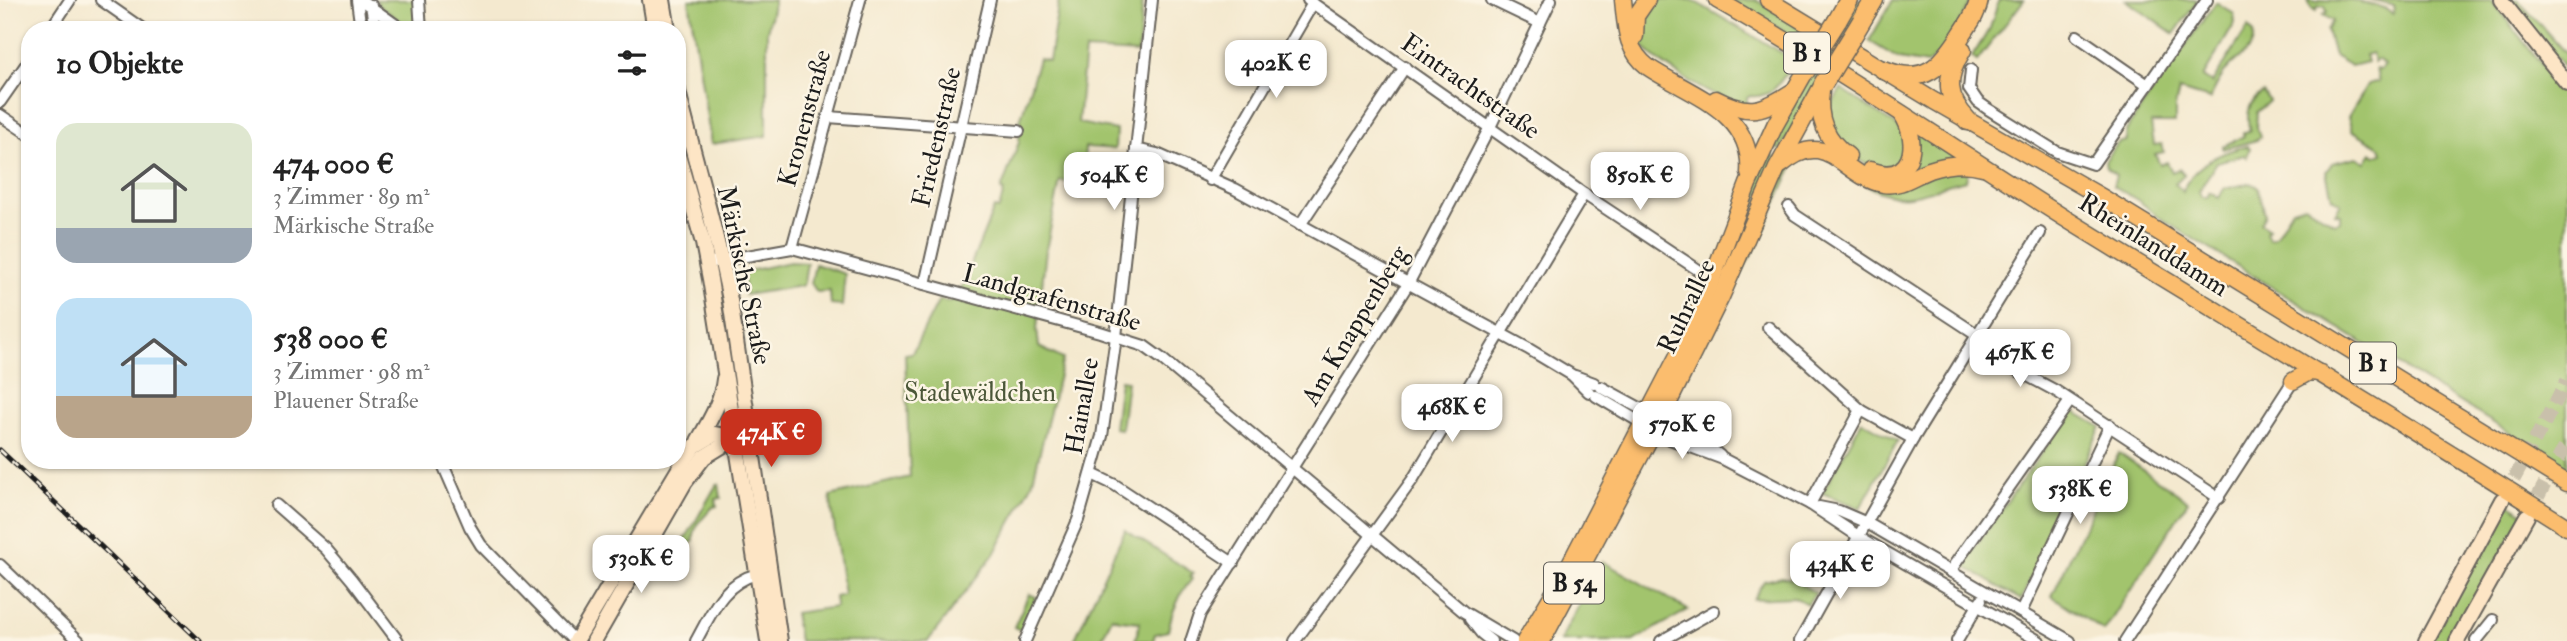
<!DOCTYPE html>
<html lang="de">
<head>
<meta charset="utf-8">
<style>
  :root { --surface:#fff; --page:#f6f6f6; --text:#222; --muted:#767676; --accent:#c8321e }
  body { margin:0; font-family:"IM FELL Double Pica",serif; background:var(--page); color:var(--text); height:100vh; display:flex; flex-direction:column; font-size:26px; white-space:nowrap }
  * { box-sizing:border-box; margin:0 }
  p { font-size:23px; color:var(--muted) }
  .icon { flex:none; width:38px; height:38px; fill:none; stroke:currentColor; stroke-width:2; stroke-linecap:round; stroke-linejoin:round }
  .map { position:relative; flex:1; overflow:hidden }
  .sheet { position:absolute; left:21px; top:21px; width:665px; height:448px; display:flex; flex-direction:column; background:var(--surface); border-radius:28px; box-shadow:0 2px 5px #0004 }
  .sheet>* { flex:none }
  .price { position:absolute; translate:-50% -60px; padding:0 16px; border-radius:14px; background:#fff; color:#222; font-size:23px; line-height:46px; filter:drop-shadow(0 2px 4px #0008) }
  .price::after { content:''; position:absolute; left:50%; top:42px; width:21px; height:16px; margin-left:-10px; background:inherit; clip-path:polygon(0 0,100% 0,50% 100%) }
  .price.on { background:var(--accent); color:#fff }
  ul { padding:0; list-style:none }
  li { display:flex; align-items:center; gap:21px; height:175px; padding:0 35px }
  li span { display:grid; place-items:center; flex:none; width:196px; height:140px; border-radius:21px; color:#555 }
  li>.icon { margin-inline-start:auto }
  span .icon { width:84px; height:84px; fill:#fffc; stroke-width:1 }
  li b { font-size:30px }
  h2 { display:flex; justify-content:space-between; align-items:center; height:84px; padding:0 35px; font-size:30px }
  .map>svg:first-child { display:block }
  .green { fill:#a2c46d; stroke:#5f7044; stroke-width:2 }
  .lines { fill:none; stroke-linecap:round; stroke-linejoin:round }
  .secondary-tunnel { stroke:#c9c0ab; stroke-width:14; stroke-dasharray:14 7; stroke-linecap:butt }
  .minor-casing { stroke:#68645b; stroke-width:14 }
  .secondary-casing { stroke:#68645b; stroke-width:18 }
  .primary-casing { stroke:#68645b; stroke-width:19 }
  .trunk-casing { stroke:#68645b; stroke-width:21 }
  .minor { stroke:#fff; stroke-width:10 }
  .secondary { stroke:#fde5c5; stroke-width:14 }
  .primary { stroke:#fbbd6e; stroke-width:16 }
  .trunk { stroke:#fbbd6e; stroke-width:18 }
  .rail-casing { stroke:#1c1c1c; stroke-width:5 }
  .rail { stroke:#fcf5e5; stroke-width:2.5; stroke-dasharray:8; stroke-linecap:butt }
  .trunk-bridge-casing { stroke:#68645b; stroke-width:21; stroke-linecap:butt }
  .trunk-bridge { stroke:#fbbd6e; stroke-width:18 }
  .labels { text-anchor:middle; stroke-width:5; stroke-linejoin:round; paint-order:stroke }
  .shield { fill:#fcf5e5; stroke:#5f5d58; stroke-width:2 }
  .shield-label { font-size:24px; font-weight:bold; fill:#1c1c1c }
  .street-label { font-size:26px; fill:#1c1c1c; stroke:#fcf5e5 }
  .park-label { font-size:26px; fill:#4b5738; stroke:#fcf5e5 }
</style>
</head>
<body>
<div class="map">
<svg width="2567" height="641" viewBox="0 0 2567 641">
  <rect width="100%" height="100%" fill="#fcf5e5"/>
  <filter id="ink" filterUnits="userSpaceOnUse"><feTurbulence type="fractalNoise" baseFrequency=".0143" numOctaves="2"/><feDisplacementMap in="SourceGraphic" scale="14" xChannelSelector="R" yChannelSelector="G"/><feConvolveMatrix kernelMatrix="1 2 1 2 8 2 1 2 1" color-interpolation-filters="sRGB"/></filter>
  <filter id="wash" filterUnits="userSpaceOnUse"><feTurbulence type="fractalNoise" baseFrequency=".00686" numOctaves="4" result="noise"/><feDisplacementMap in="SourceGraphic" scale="28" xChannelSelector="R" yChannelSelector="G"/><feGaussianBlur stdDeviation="1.57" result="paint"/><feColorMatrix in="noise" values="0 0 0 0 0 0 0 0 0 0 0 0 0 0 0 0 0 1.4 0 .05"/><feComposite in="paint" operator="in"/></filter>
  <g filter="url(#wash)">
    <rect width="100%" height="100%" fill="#f4e9cf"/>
    <g class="green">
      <polygon points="376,0 416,0 419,30 413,30 378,5"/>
      <polygon points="689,0 774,0 767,32 767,136 711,144"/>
      <polygon points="1059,0 1143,0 1138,53 1085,50 1078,123 1116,130 1115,149 1085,147 1084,165 1079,165 1077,183 1060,181 1046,250 1037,329 1039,347 1063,359 1032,484 994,554 928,641 799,641 794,613 836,607 835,597 844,595 830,496 910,477 905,354 912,353 939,300 951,302 963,284 994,208 999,209 1004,191 1001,190 1019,142 1020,121 1039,59 1049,61"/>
      <path d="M1655 0H1692L1794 60C1783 78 1774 99 1750 96L1747 98V106C1740 104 1732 103 1726 100 1708 94 1649 59 1641 43 1633 27 1644 11 1655 0Z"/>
      <polygon points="1730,0 1756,0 1810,33 1804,43"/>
      <polygon points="1856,0 1867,0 1780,150 1772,146 1789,112"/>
      <polygon points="1893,0 1972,0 1947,46 1927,64 1899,59 1869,41"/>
      <polygon points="1999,0 2024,0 1977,61 1972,57 1990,28"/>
      <polygon points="2126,0 2198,0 2174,34"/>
      <path d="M2308 0 2318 2 2319 0C2343 0 2373 0 2393 14L2394 6 2370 0H2491L2567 97V468L2166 222 2139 201 2113 186 2116 175 2106 168 2105 161 2118 143 2127 141 2126 131 2130 124 2216 2 2234 14 2235 23 2203 77 2212 83 2248 27 2253 32C2256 52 2238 56 2228 68 2220 78 2215 87 2210 99L2179 90 2175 107V123H2151L2154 145 2162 144 2164 152 2155 154 2160 165 2167 162 2172 172 2179 169 2184 175 2175 183 2182 192C2193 165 2220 152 2247 146L2250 148 2246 157 2244 155 2217 162 2199 191 2201 197H2208L2209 192 2219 198 2224 189 2250 183 2258 187 2265 214 2260 223 2269 229 2266 232 2269 239 2275 237 2292 209 2305 205 2334 223 2340 221V214L2335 213 2341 203 2332 198 2326 172 2332 163 2357 157 2366 162 2372 153 2375 156 2382 153 2380 147 2352 130 2348 117 2368 84 2379 81 2376 69 2380 70 2384 65 2378 59 2374 62 2372 53 2365 55 2367 62 2351 66 2334 56 2327 30 2333 21 2323 15 2327 12 2325 6 2317 7 2316 11 2311 8Z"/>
      <polygon points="2510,0 2518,0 2567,55 2567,71"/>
      <polygon points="1841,89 1904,131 1908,142 1898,165 1888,169 1867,165 1844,149 1828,119 1830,107"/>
      <path d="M2263 92 2269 101 2257 112 2256 127 2260 137 2257 140 2223 149V146L2244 136 2243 133 2250 130C2245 115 2249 101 2263 92Z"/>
      <polygon points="1914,130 1964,163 1902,172"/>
      <polygon points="1768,154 1776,158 1723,282 1718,279"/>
      <polygon points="1790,164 1792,168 1756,247 1739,275 1737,274"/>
      <path d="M1945 170 1968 172 1966 180C1926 188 1912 209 1867 186Z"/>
      <polygon points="790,262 807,263 804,283 801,286 745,295 743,272"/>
      <polygon points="815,264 845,274 842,306 831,305 830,291 817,292 811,283"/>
      <polygon points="1120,380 1127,381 1121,429 1114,428"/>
      <polygon points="2072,410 2101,427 2021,600 1962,565"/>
      <polygon points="1862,421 1898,441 1860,508 1822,493"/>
      <polygon points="2119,453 2188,501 2104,631 2052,596"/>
      <path d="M717 484H719L721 498 716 499 717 506 713 507C704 517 692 527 694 541L687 545 683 543Z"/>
      <polygon points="2508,503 2524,513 2451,641 2431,641"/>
      <polygon points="1125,530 1193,573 1190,577 1192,579 1182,592 1172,614 1168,631 1155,634 1153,641 1135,641 1140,622 1120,620 1112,617 1102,638 1107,641 1074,641"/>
      <polygon points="1602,561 1688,610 1633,641 1560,641"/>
      <polygon points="1782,577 1791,579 1816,593 1807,604 1794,597 1753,599 1764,581"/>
      <polygon points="1029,594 1036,597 1034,602 1037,604 1024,632 1014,627"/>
    </g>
  </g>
  <g filter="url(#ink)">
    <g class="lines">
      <g class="secondary-tunnel">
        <polyline points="2504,497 2567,381"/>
        <polyline points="2528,515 2567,443"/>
      </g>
      <defs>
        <g id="minor">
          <polyline points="101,0 144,30"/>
          <polyline points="357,0 361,30"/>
          <polyline points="361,0 403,30"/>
          <polyline points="419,0 421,30"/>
          <polyline points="1308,0 1584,194 1712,279"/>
          <polyline points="1492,0 1540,23"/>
          <polyline points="371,5 375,30"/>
          <polyline points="50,30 70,0"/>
          <polyline points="2077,36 2148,85"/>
          <polyline points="1971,70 1969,89 1978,102 1988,109 2057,152 2093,164 2207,0"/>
          <polyline points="0,102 30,59"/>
          <polyline points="0,115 30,135"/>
          <polyline points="828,117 1019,131"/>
          <polyline points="1136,149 1157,154 1235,189 1527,348 1572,375 1589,392"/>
          <polyline points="1210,180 1313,3"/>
          <polyline points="677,200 686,187"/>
          <polyline points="1789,207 1795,215 1978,335"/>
          <polyline points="1300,225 1405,67"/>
          <polyline points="792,248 860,0"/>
          <polyline points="707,263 792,248 1100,332 1144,346 1162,359 1464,612 1513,641"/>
          <polyline points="925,284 990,0"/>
          <polyline points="1768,327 1861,410 1913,439"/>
          <polyline points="1972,346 2056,391 2219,498"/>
          <polyline points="1575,376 1594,383"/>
          <polyline points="1601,387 1704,443 1720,456"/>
          <polyline points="1596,396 1667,438 1723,459 1810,504 1858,536 2039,641"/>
          <polyline points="441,460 470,527 481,545 575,641"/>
          <polyline points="1092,474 1115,485 1233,563"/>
          <polyline points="1810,504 1861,410"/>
          <polyline points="276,505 326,549 352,580 398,641"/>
          <polyline points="1819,507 1839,511 1867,523 2070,641"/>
          <polyline points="0,565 79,641"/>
          <polyline points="1950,571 2070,401"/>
          <polyline points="2021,612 2110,425"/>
          <polyline points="1470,619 1481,633 1491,641"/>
          <path d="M696 641C712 612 723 583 757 574"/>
          <polyline points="1025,641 1078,520 1102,436 1116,337 1152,0"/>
          <polyline points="1191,641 1200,614 1408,284 1490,127 1551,0"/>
          <polyline points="1295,641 1413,479 1584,194"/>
          <polyline points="1661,641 1714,611"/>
          <polyline points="1800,641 1913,439 2040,233"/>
          <polyline points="1957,641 1981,600"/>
          <polyline points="2125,641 2293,381"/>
          <polyline points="2476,641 2493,620"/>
        </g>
        <g id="secondary">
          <polyline points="650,0 655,30"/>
          <polyline points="663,0 668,30"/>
          <polyline points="2501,0 2567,83"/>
          <path d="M677 87C694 158 716 228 730 300L780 641"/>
          <polyline points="677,152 703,243 710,279 768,641"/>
          <path d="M698 441C709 422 722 401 724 379"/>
          <polyline points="576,641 680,467 695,446 715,434 735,438 741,437"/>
          <polyline points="594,641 685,482 704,457 735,438"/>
          <polyline points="2426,641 2502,500"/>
          <polyline points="2457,641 2527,516"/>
        </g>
        <g id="primary">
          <path d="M1623 0C1626 26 1625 49 1648 67 1690 95 1754 112 1749 173"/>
          <path d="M1717 0C1838 69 1953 148 2071 222 2236 324 2403 422 2567 527"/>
          <polyline points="1768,0 1934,101 2105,199 2567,483"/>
          <polyline points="1635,36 1636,16 1647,0"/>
          <path d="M1821 91C1817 118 1826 140 1848 156"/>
          <path d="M1716 99C1749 116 1763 111 1792 92"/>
          <path d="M1781 165C1828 125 1841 176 1883 184 1901 187 1913 176 1929 170 1947 164 1965 162 1983 167"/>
          <path d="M1870 170C1912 186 1921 144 1902 114"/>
          <polyline points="2293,381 2309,372 2320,373"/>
          <polyline points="1525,641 1562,579 1687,338 1712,279 1748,184 1775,125 1805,72"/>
          <polyline points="1542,641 1669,402 1721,297 1777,168 1823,84"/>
        </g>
        <g id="trunk">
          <polyline points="1837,21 1849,0"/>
          <polyline points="1855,32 1874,0"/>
          <path d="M1962 50C1945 77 1945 97 1968 121"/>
          <path d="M1884 70C1924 87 1942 66 1962 34 1969 23 1977 13 1979 0"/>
        </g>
      </defs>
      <use href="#minor" class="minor-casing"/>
      <use href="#secondary" class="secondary-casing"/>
      <use href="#primary" class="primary-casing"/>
      <use href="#trunk" class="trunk-casing"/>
      <use href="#minor" class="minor"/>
      <use href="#secondary" class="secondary"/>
      <use href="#primary" class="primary"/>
      <use href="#trunk" class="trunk"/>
      <defs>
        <polyline id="rail" points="0,450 200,641"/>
      </defs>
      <use href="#rail" class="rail-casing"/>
      <use href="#rail" class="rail"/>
      <defs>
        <g id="trunk-bridge">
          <polyline points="1805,72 1837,21"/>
          <polyline points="1823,84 1855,32"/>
        </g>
      </defs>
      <use href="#trunk-bridge" class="trunk-bridge-casing"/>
      <use href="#trunk-bridge" class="trunk-bridge"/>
    </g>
  </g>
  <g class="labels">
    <g class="shield">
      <rect x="1784" y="32.5" width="46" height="41" rx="5"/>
      <rect x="2350" y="342.5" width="46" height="41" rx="5"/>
      <rect x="1544" y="562.5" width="60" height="41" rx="5"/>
    </g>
    <g class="shield-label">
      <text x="1807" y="61">B 1</text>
      <text x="2373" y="371">B 1</text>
      <text x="1574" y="591">B 54</text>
    </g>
    <g class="street-label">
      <text transform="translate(1471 86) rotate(35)" y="9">Eintrachtstraße</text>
      <text transform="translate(804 118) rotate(-75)" y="9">Kronenstraße</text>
      <text transform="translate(936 137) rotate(-77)" y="9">Friedenstraße</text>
      <text transform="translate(2154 244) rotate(32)" y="9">Rheinlanddamm</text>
      <text transform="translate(745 275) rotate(78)" y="9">Märkische Straße</text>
      <text transform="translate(1052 297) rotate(16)" y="9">Landgrafenstraße</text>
      <text transform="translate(1686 306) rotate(-65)" y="9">Ruhrallee</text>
      <text transform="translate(1354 325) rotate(-59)" y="9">Am Knappenberg</text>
      <text transform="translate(1081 406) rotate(-80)" y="9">Hainallee</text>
    </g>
    <g class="park-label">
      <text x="980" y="401">Stadewäldchen</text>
    </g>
  </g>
</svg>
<b class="price" style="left:1276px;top:100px">402K €</b>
<b class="price" style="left:1114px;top:212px">504K €</b>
<b class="price" style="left:1640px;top:212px">850K €</b>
<b class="price" style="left:2020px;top:389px">467K €</b>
<b class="price" style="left:1452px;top:444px">468K €</b>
<b class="price" style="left:1682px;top:461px">570K €</b>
<b class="price on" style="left:771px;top:469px">474K €</b>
<b class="price" style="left:2080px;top:526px">538K €</b>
<b class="price" style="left:641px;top:595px">530K €</b>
<b class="price" style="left:1840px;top:601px">434K €</b>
<section class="sheet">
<h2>10 Objekte<svg class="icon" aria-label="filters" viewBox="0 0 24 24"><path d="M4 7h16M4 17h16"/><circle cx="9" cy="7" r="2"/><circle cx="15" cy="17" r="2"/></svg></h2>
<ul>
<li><span style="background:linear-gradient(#dfe7d0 75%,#9aa5b1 0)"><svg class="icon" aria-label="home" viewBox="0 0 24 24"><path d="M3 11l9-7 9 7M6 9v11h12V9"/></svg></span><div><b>474 000 €</b><p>3 Zimmer · 89 m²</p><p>Märkische Straße</p></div></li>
<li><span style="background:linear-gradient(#bfe0f5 70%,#b9a48a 0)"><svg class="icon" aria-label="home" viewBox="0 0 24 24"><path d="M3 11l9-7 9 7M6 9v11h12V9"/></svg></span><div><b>538 000 €</b><p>3 Zimmer · 98 m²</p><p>Plauener Straße</p></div></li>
</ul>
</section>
</div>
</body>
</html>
